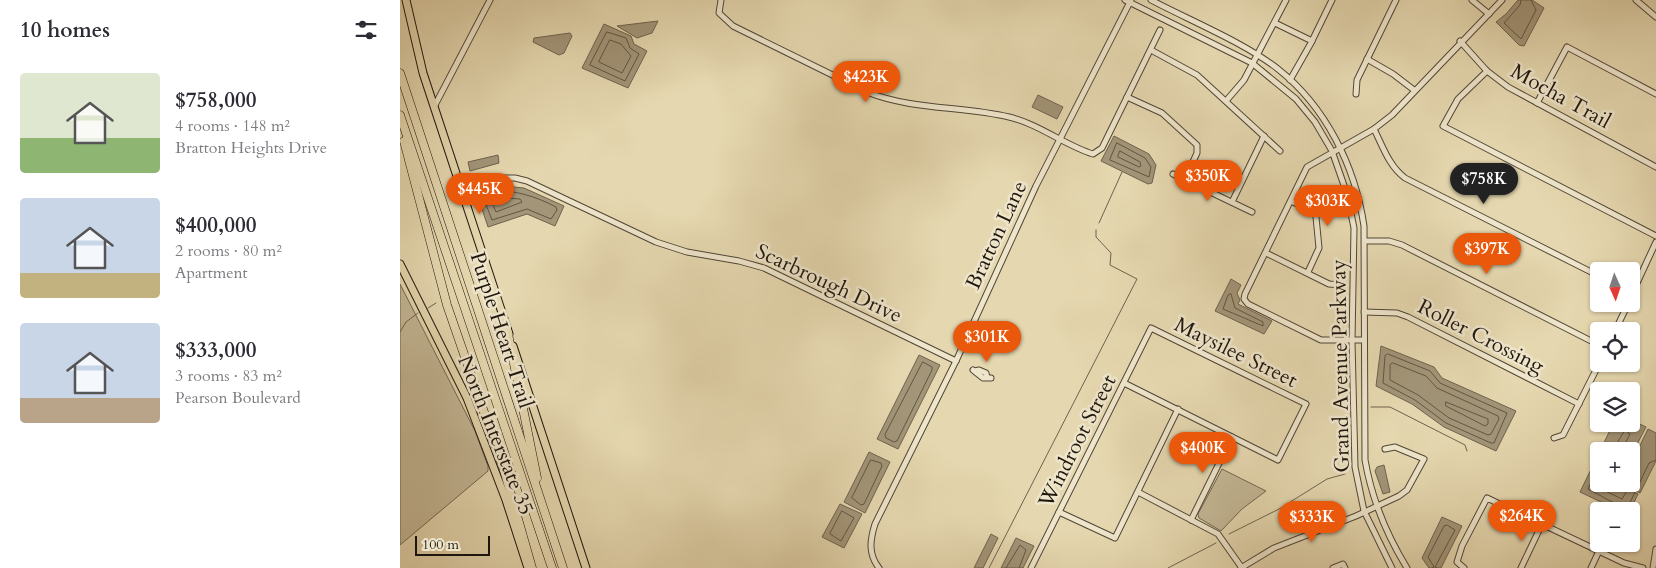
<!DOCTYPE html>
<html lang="en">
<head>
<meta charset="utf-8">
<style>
  :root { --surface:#fff; --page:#f7f7f7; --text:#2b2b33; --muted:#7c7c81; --accent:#ea580c }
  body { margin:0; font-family:Cardo,serif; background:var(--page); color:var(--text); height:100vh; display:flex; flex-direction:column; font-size:19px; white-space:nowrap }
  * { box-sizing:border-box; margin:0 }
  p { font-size:16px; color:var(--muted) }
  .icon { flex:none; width:28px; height:28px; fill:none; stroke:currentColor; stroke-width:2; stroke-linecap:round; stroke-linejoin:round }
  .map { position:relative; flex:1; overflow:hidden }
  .drawer { display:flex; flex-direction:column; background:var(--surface); width:400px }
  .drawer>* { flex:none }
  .needle { width:32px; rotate:177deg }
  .fabs { position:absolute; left:1190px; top:262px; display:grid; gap:10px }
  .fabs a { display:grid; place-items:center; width:50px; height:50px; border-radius:5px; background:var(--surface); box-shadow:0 1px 4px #0004; font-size:25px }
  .scale { position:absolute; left:15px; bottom:12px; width:75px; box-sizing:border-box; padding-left:5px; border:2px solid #1f160e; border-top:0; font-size:14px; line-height:18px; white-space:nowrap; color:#1f160e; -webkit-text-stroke:4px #eee5cb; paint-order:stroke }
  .price { position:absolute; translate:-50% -42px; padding:0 11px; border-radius:18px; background:var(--accent); color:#fff; font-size:16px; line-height:32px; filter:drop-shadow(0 1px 2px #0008) }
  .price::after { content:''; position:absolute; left:50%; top:30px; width:15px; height:11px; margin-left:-8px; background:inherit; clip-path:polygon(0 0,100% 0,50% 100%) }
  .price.active { background:#222; color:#fff }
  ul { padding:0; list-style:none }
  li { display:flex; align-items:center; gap:15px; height:125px; padding:0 20px }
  li span { display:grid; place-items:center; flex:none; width:140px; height:100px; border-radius:5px; color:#555 }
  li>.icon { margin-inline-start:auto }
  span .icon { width:60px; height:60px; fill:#fffc; stroke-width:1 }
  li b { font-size:21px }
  h2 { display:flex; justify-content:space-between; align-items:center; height:60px; padding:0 20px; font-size:21px }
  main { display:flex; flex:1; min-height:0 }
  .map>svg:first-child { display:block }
  .green { fill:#c3b694; stroke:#716651 }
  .water { fill:#a29578; stroke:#6e624e }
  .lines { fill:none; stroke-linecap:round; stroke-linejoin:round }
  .shore { stroke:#605643; stroke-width:1 }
  .stream { stroke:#6e624e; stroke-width:1 }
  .minor-casing { stroke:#504636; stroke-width:7 }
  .major-casing { stroke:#1f160e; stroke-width:9 }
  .highway-casing { stroke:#1f160e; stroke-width:9 }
  .minor { stroke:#eee5cb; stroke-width:5 }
  .major { stroke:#e5d7af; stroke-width:7 }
  .highway { stroke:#e5d7af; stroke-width:8 }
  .labels { text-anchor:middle; stroke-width:5; stroke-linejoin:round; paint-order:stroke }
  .street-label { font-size:21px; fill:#1f160e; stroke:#eee5cb }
</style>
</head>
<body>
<main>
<section class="drawer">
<h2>10 homes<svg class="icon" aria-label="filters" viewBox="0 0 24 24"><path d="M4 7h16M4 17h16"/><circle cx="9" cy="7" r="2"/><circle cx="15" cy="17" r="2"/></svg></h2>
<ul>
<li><span style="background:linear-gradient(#dfe7d0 65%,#8fb573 0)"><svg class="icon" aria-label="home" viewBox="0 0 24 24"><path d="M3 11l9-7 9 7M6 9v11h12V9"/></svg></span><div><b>$758,000</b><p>4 rooms · 148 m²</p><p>Bratton Heights Drive</p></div></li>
<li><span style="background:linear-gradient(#c9d6e8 75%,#c2b280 0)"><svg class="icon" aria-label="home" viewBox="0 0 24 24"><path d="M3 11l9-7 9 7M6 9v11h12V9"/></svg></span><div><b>$400,000</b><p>2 rooms · 80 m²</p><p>Apartment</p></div></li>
<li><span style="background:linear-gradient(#c9d6e8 75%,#b9a48a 0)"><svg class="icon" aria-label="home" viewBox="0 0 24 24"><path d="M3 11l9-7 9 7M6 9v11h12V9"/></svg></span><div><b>$333,000</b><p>3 rooms · 83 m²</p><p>Pearson Boulevard</p></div></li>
</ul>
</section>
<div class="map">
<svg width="1256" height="568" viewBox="0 0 1256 568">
  <rect width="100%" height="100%" fill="#e5d7af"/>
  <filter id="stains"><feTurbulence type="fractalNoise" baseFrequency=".004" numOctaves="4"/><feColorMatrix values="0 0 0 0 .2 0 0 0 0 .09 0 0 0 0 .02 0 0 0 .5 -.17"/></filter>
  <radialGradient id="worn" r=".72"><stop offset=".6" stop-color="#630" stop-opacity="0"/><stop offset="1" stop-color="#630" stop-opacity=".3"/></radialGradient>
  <g class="green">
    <polygon points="0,284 75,431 88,466 88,471 0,545"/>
    <polygon points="822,469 866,491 842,509 821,531 799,518 798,514"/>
  </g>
  <g class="water">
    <polygon points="1118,0 1132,0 1144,8 1124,46 1119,45 1096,22 1106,14"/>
    <polygon points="258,21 252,33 237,38 217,26"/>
    <polygon points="204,24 231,36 234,44 247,51 228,88 182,68"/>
    <polygon points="170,33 172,36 164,53 159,55 133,42 134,38"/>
    <polygon points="638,95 663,107 657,119 632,107"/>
    <polygon points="714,136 749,154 756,165 752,183 748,184 701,161"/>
    <polygon points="98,155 99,163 70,171 68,162"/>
    <polygon points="93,185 124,188 164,206 155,226 127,214 88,227 75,188"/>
    <polygon points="831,279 841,285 837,293 840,300 838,304 872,321 864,334 815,311"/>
    <polygon points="981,346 1034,367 1042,378 1116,411 1096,451 1044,427 1012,404 976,386"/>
    <polygon points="519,355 540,365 498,449 477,439"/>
    <polygon points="1231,420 1246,427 1231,456 1231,451 1200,451 1213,424 1231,424"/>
    <polygon points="1248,429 1256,433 1256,461 1240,493 1222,484 1231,484 1231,464"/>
    <polygon points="469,452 490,462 465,513 444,502"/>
    <polygon points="1199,453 1199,484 1218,484 1238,494 1230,511 1220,511 1180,492"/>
    <polygon points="984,465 990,492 983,494 975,471 977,467"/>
    <polygon points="440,504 462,514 444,548 422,537"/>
    <polygon points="1042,517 1062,526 1041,568 1029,568 1022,558"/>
    <polygon points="591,534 598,538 583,568 574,568"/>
    <polygon points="616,538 634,546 623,568 601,568"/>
  </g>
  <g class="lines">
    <g class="shore">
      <polyline points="1121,0 1120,5 1104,23 1121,39 1136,10 1131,0"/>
      <polygon points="207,32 226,38 230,48 239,54 225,81 190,65"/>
      <polygon points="210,40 221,44 231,56 222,73 199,62"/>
      <polygon points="717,143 745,158 751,167 749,177 710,160"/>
      <polygon points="720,151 740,162 741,166 739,167 718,157"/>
      <path d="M93 190C117 191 135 196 156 207L157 210 151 219 127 209 92 220 82 194Z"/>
      <polygon points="93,197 120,199 122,202 96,212 91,200"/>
      <polygon points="831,294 835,308 863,322 863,326 823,309 828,295"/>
      <polygon points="988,354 1030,371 1040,383 1107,413 1094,443 1091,443 1046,423 1015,400 983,383 985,356"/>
      <polygon points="523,362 532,367 532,370 497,441 494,442 486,438 485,435"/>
      <polygon points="993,363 1026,376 1037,388 1098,416 1099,419 1091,434 1088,435 1049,418 1018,395 990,380 990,365"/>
      <polygon points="1046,402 1088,419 1088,424 1085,426 1046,406"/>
      <polyline points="1212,451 1225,430 1230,434 1221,451"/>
      <polygon points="471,460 481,463 482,466 464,504 461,505 452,498"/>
      <polyline points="1199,465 1188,489 1218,505 1220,511"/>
      <polyline points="1199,479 1197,487 1222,499 1237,474 1236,472 1231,471"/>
      <polygon points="442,511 454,518 441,541 430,534"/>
      <polyline points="1226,511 1249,463 1256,460"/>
      <polyline points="606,568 620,545 626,550 619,568"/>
      <polyline points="1032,568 1034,567 1028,557 1044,526 1047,525 1055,530 1035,567 1037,568"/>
    </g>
    <g class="stream">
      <polyline points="699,223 722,172"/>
      <polyline points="28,308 36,303"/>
      <polyline points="0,332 6,322 18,313"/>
      <polyline points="971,407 990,407 1065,445 1067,451"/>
      <polyline points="829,534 879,509 927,479 945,474"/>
      <polyline points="589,568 737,279 710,265 711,253 696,237 696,230"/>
      <polyline points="768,568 816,543"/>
    </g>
    <defs>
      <g id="minor">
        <path d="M321 0 319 13 333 26 467 92C512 110 562 106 609 117 639 124 666 146 693 154L702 148 760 30"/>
        <polyline points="725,0 852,63 896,99 915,122 932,151 947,194 954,228 952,341 955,467 964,511 992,568"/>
        <path d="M751 0C789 20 845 43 878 69 926 107 955 166 964 226L965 460C972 500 986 534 1007 568"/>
        <polyline points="1072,0 1089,14"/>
        <polyline points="1236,0 1256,17"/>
        <polyline points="875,23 912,41"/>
        <polyline points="1060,41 1087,71 1108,87 1256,167"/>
        <polyline points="751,50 797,75 880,151"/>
        <polyline points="967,59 993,74 1014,90"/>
        <polyline points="1087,71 1058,99 1043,126 1256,236"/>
        <polyline points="890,80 911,43 932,0"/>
        <polyline points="956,94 957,80 996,0"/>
        <polyline points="727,97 762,113 797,145 797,153 785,179"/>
        <polyline points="826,101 844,80 886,0"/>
        <polyline points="1137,103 1167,47 1256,94"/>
        <polyline points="34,107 90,0"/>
        <path d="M974 129C983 147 989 166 1005 178L1199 276"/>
        <polyline points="773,174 852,212"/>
        <polyline points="60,186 90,178 115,178 127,181 256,242 287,252 339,261 364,268 556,361"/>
        <polyline points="891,201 914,212 916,217 919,248 908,272"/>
        <polyline points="832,202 864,136"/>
        <polyline points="965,241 989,241 1002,245 1199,345"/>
        <polyline points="866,253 929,284 941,285"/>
        <polyline points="1231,296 1256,242"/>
        <polyline points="964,312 997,313 1008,317 1179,404"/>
        <polyline points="1215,331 1228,304"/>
        <polyline points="964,340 921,340 848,304 844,299 845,294 907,167 974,129 992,115 1102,0"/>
        <polyline points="573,370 583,378 591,378"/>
        <polyline points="575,371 579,370 586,373 587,377"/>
        <polyline points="1154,438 1163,435 1199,364"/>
        <polyline points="738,492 818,534 842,568"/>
        <polyline points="659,512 715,538 778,409"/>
        <polyline points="791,520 832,437"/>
        <path d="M479 568C468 554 470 540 475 524L556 361 636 186 731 0"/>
        <polyline points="631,568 751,328 906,404 878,460 724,383"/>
        <polyline points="841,568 874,548 956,516 999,496 1007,490 1024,459 995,447 985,449"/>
        <polyline points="933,568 943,564 945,568"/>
        <polyline points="1064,568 1057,562 1062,546 1087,498 1224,563 1243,568"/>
        <polyline points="1121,568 1142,524"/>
        <polyline points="1191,568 1199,551"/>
        <polyline points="1253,568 1256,549"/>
      </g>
      <g id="major">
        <polyline points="6,0 23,73 109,334"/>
        <polyline points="0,264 67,398 106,500 128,568"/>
        <polyline points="113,346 186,568"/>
      </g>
      <g id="highway">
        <polyline points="0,73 163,568"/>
        <polyline points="0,115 152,568"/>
        <polyline points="4,141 47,305 104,470 132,568"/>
        <polyline points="107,329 137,478"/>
      </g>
    </defs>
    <use href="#minor" class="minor-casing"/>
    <use href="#major" class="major-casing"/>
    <use href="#highway" class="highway-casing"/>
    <use href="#minor" class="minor"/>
    <use href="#major" class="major"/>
    <use href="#highway" class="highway"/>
  </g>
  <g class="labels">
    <g class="street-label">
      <text transform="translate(1161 96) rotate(29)" y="7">Mocha Trail</text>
      <text transform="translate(596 235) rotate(-65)" y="7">Bratton Lane</text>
      <text transform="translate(429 283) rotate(25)" y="7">Scarbrough Drive</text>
      <text transform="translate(102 330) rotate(72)" y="7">Purple Heart Trail</text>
      <text transform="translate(1081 336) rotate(27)" y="7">Roller Crossing</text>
      <text transform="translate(836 352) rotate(26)" y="7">Maysilee Street</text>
      <text transform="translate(940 366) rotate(-91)" y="7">Grand Avenue Parkway</text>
      <text transform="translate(96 435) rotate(68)" y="7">North Interstate 35</text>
      <text transform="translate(677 441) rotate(-63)" y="7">Windroot Street</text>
    </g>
  </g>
  <rect width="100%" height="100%" filter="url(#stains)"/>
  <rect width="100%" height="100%" fill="url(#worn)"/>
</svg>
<div class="fabs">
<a><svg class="needle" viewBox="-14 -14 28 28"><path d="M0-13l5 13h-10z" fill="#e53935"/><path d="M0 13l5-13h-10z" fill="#7c7c81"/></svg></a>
<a><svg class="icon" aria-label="locate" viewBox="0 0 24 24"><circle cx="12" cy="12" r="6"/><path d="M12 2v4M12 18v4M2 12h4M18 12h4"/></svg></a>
<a><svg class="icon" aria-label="layers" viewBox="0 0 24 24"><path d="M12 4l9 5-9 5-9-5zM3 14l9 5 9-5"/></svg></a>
<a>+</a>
<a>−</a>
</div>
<div class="scale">100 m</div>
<b class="price" style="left:466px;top:103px">$423K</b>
<b class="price" style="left:808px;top:202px">$350K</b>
<b class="price active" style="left:1084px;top:205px">$758K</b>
<b class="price" style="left:80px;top:215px">$445K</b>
<b class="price" style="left:928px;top:227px">$303K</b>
<b class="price" style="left:1087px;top:275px">$397K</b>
<b class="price" style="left:587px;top:363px">$301K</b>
<b class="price" style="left:803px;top:474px">$400K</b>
<b class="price" style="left:1122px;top:542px">$264K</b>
<b class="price" style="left:912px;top:543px">$333K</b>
</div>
</main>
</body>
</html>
